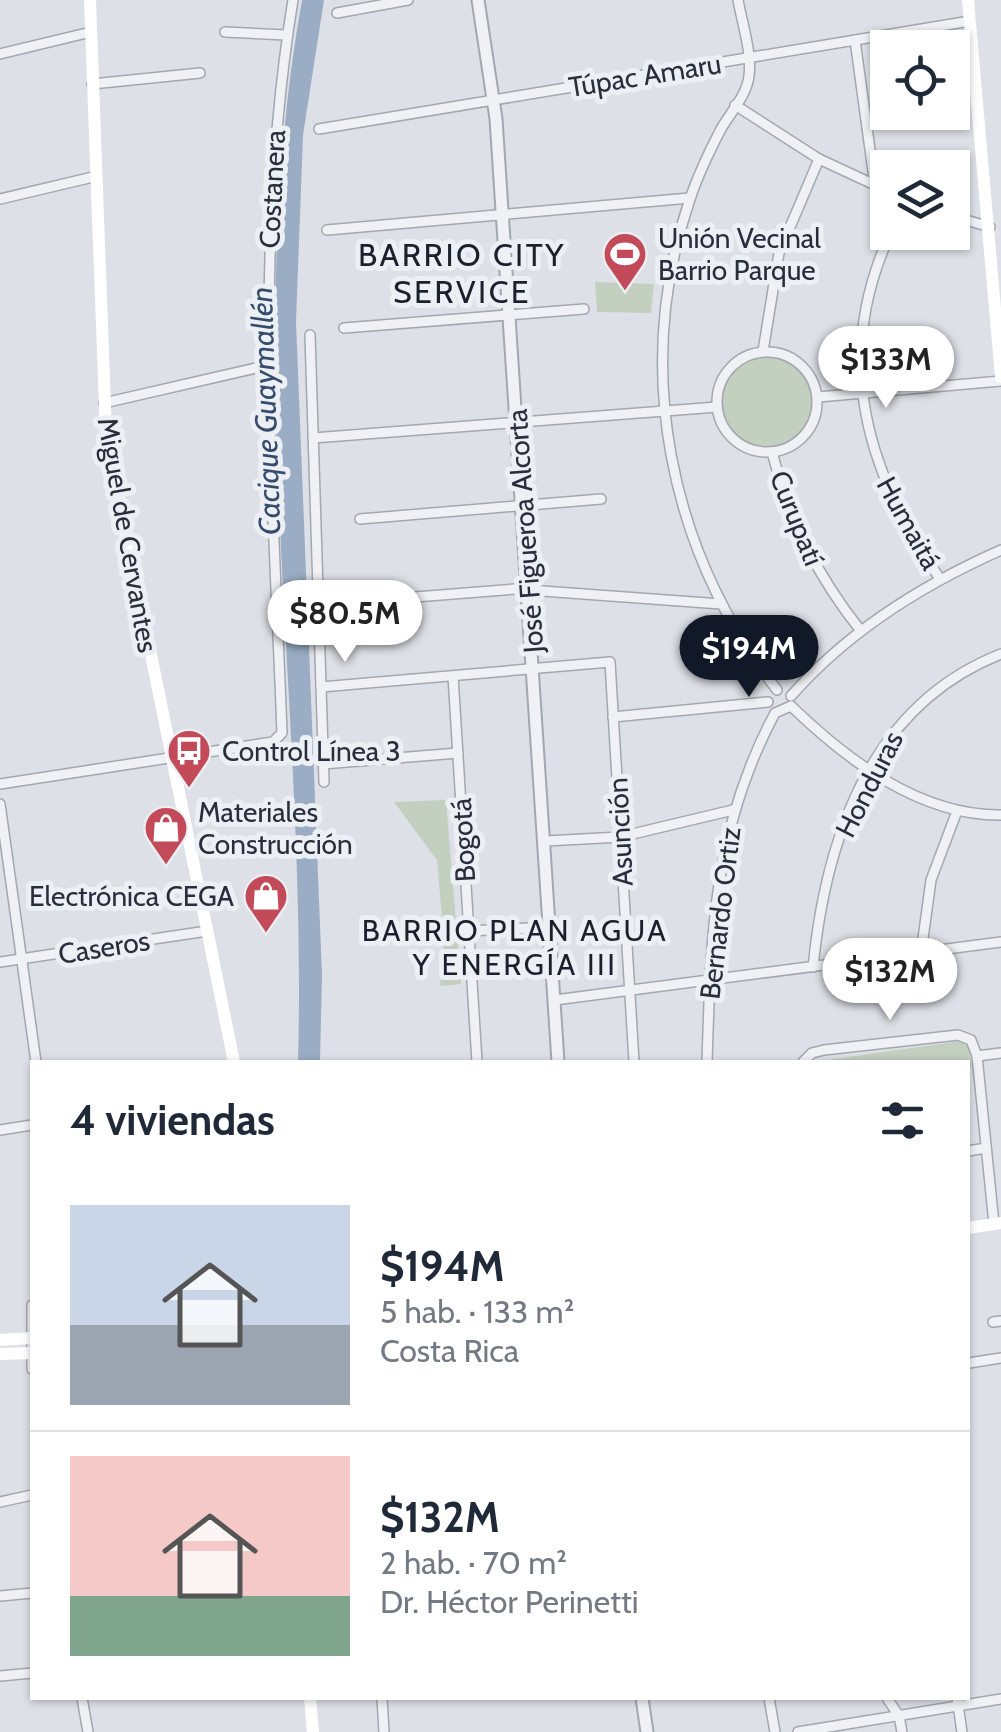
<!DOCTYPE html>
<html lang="es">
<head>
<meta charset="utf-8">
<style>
  :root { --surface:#fff; --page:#f2f2f3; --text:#1f2937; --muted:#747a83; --line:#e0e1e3; --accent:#111827 }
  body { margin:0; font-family:Cabin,sans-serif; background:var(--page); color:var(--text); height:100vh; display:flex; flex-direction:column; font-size:38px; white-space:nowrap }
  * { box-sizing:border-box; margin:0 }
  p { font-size:32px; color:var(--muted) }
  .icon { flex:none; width:55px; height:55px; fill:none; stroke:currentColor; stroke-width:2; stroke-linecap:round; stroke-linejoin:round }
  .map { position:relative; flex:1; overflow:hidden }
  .sheet { position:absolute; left:30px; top:1060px; width:940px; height:640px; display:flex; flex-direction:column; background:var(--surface); border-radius:0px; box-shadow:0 2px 8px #0004 }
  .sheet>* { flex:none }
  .tools { position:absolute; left:870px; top:30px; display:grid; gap:20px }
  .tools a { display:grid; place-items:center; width:100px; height:100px; border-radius:0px; background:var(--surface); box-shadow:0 2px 8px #0004; font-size:50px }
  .price { position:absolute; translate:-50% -85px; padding:0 22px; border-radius:35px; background:#fff; color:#222; font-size:32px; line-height:65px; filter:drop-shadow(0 2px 5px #0008) }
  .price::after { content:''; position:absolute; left:50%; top:60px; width:30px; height:22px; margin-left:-15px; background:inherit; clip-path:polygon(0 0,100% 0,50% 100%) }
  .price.active { background:var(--accent); color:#fff }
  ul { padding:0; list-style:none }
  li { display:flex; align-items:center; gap:30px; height:250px; padding:0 40px }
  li+li { border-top:2px solid var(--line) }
  li span { display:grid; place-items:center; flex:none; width:280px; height:200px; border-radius:0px; color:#555 }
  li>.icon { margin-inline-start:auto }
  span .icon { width:120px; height:120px; fill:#fffc; stroke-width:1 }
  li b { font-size:42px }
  h2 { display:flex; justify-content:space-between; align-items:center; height:120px; padding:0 40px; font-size:42px }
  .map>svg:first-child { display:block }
  .green { fill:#c3cfbf }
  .water { fill:#9aadc4 }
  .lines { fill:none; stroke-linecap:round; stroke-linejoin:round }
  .minor-casing { stroke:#a3a7af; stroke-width:12 }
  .tertiary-casing { stroke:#a3a7af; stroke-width:15 }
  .minor { stroke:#f0f1f5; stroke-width:9 }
  .tertiary { stroke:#f0f1f5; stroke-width:11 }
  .secondary { stroke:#fff; stroke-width:12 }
  .labels { text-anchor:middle; stroke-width:10; stroke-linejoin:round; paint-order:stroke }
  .street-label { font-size:28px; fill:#282e3b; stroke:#eceff4 }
  .poi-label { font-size:28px; fill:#282e3b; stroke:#eceff4; text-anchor:start }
  .water-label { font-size:30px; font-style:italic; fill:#354c6c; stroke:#eceff4 }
  .neighbourhood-label { font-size:30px; letter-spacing:2.5px; fill:#1a202c; stroke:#eceff4 }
  .quarter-label { font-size:32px; letter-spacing:2.5px; fill:#1a202c; stroke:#eceff4 }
</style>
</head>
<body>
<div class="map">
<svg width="1001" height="1732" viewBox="0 0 1001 1732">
  <rect width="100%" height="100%" fill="#dde0e6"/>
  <g class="green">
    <polygon points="595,282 654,284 651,313 597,312"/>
    <circle cx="767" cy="402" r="50"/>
    <polygon points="446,800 461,984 440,986 444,941 437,860 394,802"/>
    <polygon points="961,1041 969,1048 972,1066 968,1071 968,1062 812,1062"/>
  </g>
  <path class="water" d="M302 0H324L303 135 296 322 322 975 320 1062H298C308 709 239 351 302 0Z"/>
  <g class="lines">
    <defs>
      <g id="minor">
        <path d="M738 0C742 23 752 52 749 76 747 95 730 113 721 129 709 152 698 175 690 199 632 369 669 550 777 690"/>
        <polyline points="337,13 408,0"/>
        <polyline points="225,32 287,35"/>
        <polyline points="855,40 875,186"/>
        <polyline points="0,54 91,32"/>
        <polyline points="92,84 200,73"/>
        <polyline points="735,105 819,159 888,191"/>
        <polyline points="319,129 970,21"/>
        <polyline points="0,199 93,177"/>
        <polyline points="952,216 990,227"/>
        <polyline points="327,230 690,198"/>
        <path d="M891 232C832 358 866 471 940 579"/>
        <polyline points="344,328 584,309"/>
        <polyline points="310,335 324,782"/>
        <polyline points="763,351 779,253 819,159"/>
        <circle cx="767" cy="402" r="50"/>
        <polyline points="818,397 1001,381"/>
        <polyline points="104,403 269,365"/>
        <polyline points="313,438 717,407"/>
        <path d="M772 452C790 521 817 576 861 631"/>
        <polyline points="360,519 601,499"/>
        <polyline points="365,601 515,589 721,604"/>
        <polyline points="453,676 477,1062"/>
        <polyline points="321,687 610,662 634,1062"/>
        <path d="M791 696C848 631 922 585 1001 550"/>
        <path d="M791 706C847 760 920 816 1001 815"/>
        <polyline points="613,717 768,702"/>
        <polyline points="323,764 458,753"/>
        <path d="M0 784 273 742 282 733C273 488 253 243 293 0"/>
        <polyline points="0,804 36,1062"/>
        <polyline points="546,841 620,837 733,810"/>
        <polyline points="468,931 551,927"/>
        <polyline points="921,953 931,880 957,811"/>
        <polyline points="0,962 207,931"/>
        <path d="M813 967C826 837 871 705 1001 654"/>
        <polyline points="555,1000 1001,942"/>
        <polyline points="977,1056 1001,1053"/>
        <path d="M707 1062C711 934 713 829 775 713L791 706"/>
        <polyline points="803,1062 812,1053 824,1050 958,1035 971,1040 977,1056 994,1224"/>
        <polyline points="0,1130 32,1125"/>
        <polyline points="968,1151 986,1148"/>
        <polyline points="32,1305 32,1369"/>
        <polyline points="993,1322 1001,1321"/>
        <polyline points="969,1363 1001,1358"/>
        <polyline points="0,1502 32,1495"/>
        <polyline points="0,1596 32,1593"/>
        <polyline points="0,1676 32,1673"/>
        <polyline points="82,1698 88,1732"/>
        <polyline points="382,1698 384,1732"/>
        <polyline points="769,1698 775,1732"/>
        <polyline points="887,1698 899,1716 902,1732"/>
        <polyline points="957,1698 962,1732"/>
        <polyline points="798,1732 1001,1699"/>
      </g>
      <g id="tertiary">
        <polyline points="478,0 496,119 558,1062"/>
        <polyline points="642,1698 647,1732"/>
      </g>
    </defs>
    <use href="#minor" class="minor-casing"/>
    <use href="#tertiary" class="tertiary-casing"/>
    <use href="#minor" class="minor"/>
    <use href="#tertiary" class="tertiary"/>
    <g class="secondary">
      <polyline points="90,0 106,434 234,1062"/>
      <polyline points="968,0 1001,377"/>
      <polyline points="968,1228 1001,1223"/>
      <polyline points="0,1340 32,1338"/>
      <polyline points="0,1354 32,1353"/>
      <polyline points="310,1698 313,1732"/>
    </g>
  </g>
  <defs>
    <symbol id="stadium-pin" viewBox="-11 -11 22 30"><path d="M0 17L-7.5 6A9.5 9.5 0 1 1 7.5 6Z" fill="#c34a59" stroke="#eceff4"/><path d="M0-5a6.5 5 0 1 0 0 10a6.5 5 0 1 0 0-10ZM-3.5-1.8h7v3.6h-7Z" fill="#fff"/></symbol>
    <symbol id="bus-pin" viewBox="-11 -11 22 30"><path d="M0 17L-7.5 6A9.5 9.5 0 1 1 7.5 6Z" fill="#c34a59" stroke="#eceff4"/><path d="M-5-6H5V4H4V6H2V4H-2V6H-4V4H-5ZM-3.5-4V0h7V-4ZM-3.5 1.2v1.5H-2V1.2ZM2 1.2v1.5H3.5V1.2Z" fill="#fff"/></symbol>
    <symbol id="shop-pin" viewBox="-11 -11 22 30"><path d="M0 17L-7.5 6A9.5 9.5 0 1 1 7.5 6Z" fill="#c34a59" stroke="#eceff4"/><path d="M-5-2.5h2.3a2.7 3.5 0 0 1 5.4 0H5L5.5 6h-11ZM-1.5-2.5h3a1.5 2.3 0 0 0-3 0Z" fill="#fff"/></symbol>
  </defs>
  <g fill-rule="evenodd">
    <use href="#stadium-pin" x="600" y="229" width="50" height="68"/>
    <use href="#bus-pin" x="164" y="726" width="50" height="68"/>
    <use href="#shop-pin" x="141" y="803" width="50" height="68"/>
    <use href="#shop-pin" x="241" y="871" width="50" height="68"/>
  </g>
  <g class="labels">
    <g class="street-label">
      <text transform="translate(645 75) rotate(-9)" y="10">Túpac Amaru</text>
      <text transform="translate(272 189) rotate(-87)" y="10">Costanera</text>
      <text transform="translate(797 518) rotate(68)" y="10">Curupatí</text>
      <text transform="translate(909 523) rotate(61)" y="10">Humaitá</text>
      <text transform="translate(525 531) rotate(-94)" y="10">José Figueroa Alcorta</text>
      <text transform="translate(128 535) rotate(80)" y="10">Miguel de Cervantes</text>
      <text transform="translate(869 784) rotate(-63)" y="10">Honduras</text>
      <text transform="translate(620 832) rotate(-93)" y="10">Asunción</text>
      <text transform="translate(463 840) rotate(-93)" y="10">Bogotá</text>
      <text transform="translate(720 913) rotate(-83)" y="10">Bernardo Ortiz</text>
      <text transform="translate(104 947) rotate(-9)" y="10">Caseros</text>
    </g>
    <g class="poi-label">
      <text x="658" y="248">Unión Vecinal<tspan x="658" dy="32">Barrio Parque</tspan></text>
      <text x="222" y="761">Control Línea 3</text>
      <text x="198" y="822">Materiales<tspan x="198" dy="32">Construcción</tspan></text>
      <text x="234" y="906" text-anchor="end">Electrónica CEGA</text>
    </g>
    <g class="water-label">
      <text transform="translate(266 411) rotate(-92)" y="10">Cacique Guaymallén</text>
    </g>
    <g class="neighbourhood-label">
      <text x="515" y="941">BARRIO PLAN AGUA<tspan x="515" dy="34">Y ENERGÍA III</tspan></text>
    </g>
    <g class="quarter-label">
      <text x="462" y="266">BARRIO CITY<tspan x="462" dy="37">SERVICE</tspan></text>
    </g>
  </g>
</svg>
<div class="tools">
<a><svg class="icon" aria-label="locate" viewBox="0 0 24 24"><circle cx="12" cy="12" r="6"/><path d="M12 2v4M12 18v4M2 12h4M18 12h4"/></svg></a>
<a><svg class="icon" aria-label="layers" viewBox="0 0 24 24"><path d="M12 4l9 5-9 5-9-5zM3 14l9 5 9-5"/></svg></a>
</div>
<b class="price" style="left:886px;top:411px">$133M</b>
<b class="price" style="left:345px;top:665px">$80.5M</b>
<b class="price active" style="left:749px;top:700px">$194M</b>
<b class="price" style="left:890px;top:1023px">$132M</b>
<section class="sheet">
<h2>4 viviendas<svg class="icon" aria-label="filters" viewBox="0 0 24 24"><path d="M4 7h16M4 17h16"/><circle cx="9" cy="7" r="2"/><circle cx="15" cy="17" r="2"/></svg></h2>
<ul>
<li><span style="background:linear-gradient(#c9d6e8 60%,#9aa5b1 0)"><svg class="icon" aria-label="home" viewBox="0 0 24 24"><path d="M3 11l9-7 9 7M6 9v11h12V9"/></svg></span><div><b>$194M</b><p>5 hab. · 133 m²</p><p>Costa Rica</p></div></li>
<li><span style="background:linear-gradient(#f6c9c9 70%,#7fa58c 0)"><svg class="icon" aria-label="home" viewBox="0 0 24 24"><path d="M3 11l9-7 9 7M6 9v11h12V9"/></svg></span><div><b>$132M</b><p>2 hab. · 70 m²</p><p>Dr. Héctor Perinetti</p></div></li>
</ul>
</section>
</div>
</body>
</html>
